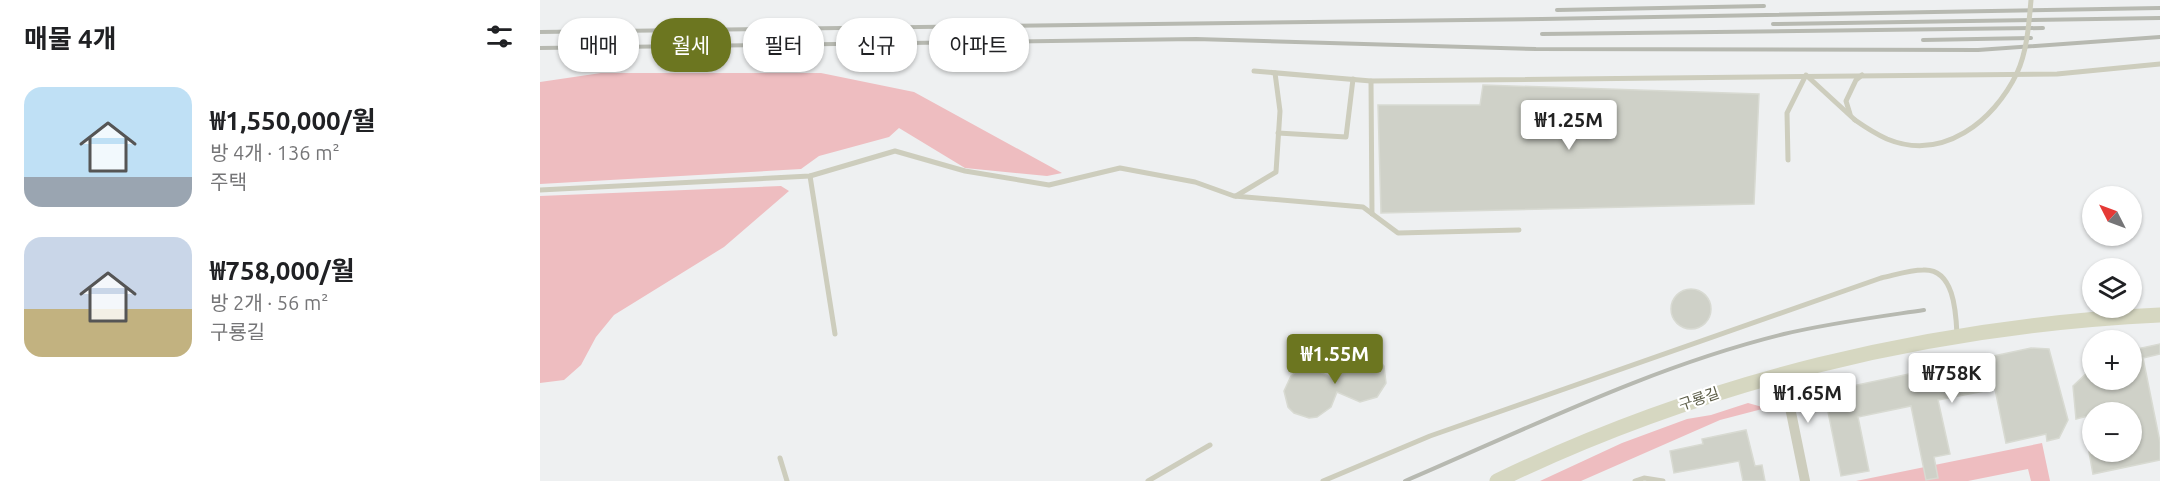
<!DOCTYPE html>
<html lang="ko">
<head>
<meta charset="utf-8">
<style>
  :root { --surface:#fff; --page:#f6f6f6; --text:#202124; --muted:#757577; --accent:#6c7620 }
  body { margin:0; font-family:Ubuntu,"Noto Sans KR",sans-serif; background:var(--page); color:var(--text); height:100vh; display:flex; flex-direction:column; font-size:22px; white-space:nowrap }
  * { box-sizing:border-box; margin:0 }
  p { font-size:20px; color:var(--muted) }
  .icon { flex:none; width:33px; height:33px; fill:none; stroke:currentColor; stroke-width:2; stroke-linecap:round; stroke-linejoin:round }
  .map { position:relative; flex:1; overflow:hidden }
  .panel { display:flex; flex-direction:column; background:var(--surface); width:540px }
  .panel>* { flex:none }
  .hud { position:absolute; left:18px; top:18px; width:570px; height:54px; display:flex; gap:12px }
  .needle { width:39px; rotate:312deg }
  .tools { position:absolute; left:1542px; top:186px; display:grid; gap:12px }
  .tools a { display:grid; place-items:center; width:60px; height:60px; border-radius:50%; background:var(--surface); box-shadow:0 2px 4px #0004; font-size:30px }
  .price { position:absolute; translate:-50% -51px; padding:0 14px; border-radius:6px; background:#fff; color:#222; font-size:20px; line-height:39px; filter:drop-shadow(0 2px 3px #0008) }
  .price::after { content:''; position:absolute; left:50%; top:36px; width:18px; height:14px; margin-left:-9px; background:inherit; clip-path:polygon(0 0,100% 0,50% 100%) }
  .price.on { background:var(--accent); color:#fff }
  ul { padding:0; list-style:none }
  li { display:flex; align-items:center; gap:18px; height:150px; padding:0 24px }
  li span { display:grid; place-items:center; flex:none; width:168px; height:120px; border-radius:18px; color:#555 }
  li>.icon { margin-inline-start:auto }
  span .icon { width:72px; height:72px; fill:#fffc; stroke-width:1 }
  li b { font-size:26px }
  h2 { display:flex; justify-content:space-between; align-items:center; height:72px; padding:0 24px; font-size:26px }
  .pill { padding:0 21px; border-radius:24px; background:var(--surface); box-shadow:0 2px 4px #0004; font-size:21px; line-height:54px }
  .pill.on { background:var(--accent); color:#fff }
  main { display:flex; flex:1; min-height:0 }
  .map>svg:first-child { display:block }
  .green { fill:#eebdc0 }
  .building { fill:#cfd1c8; stroke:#d8dad2; stroke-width:1.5 }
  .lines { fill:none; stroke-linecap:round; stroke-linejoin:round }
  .service { stroke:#cdcdbd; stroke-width:5 }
  .minor { stroke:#cdcdbd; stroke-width:10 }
  .secondary { stroke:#d6d7c1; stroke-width:15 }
  .rail { stroke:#b7b9b1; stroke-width:4 }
  .service-bridge { stroke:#cdcdbd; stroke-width:5 }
  .labels { text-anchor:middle; stroke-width:4.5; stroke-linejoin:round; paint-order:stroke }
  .street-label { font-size:15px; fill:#5b5c47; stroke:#fff }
</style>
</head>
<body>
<main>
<section class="panel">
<h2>매물 4개<svg class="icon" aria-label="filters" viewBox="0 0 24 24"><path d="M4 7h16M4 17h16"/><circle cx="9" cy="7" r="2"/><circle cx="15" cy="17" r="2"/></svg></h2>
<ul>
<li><span style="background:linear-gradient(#bfe0f5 75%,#9aa5b1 0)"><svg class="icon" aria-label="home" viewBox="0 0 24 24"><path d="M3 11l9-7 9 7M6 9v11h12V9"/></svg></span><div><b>₩1,550,000/월</b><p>방 4개 · 136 m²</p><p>주택</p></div></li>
<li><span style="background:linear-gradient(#c9d6e8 60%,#c2b280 0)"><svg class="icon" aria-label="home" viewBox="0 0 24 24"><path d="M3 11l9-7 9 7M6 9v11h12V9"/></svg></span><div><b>₩758,000/월</b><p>방 2개 · 56 m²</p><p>구룡길</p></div></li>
</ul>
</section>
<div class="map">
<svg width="1620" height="481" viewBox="0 0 1620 481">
  <rect width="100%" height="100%" fill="#eef0f1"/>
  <g class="green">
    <polygon points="61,73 281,73 374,92 522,173 507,176 425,168 359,128 349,137 279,156 261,169 0,184 0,82"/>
    <polygon points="241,186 249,191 184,247 74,315 56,337 41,365 24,380 0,383 0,196"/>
    <polygon points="1208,403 1226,408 1180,420 1041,481 1000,481 1082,443 1147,419 1171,415"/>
    <polygon points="1502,443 1510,481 1491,481 1488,469 1428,481 1316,481"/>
  </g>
  <g class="building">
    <polygon points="943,85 1219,94 1214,204 841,213 838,105 940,105"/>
    <circle cx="1151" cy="309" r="20"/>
    <polygon points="1620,344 1620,354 1603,358 1620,442 1620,460 1553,474 1549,452 1592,452 1592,412 1552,412 1552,415 1536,419 1533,386 1552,368 1552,380 1592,380 1592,350"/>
    <polygon points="1491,348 1509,349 1528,420 1519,438 1507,441 1506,434 1466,443 1455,389 1398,400 1410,454 1394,457 1398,478 1386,480 1371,406 1318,417 1329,471 1301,476 1284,392"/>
    <polygon points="816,352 833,354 844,366 846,383 837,397 820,402 797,392 791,407 777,417 769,418 754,413 748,407 744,391 751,376 757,371 773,368 795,380 802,360"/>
    <polygon points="1206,430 1215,466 1222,465 1225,481 1203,481 1199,461 1134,473 1130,451 1163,444 1162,439"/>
  </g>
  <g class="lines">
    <g class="service">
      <polyline points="714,71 831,81 1517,74 1620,64"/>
      <polyline points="831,81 832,214"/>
      <polyline points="1310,114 1306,101 1316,80 1322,75"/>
      <polyline points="738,133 806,137 813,79"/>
      <polyline points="1248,160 1247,113 1266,75 1315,120"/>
      <polyline points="270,176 295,334"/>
      <polyline points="0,190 270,176 355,151 425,171 509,185 580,168 655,182 694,196 823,207 858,233 979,230"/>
      <polyline points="696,196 736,172 740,111 735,73"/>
      <polyline points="240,458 247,481"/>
      <polyline points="608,481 670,445"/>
      <path d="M783 481 890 436 1341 278C1355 275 1370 270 1383 270 1414 268 1416 312 1417 334"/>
      <polyline points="1095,481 1104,478 1123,481"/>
    </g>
    <polyline class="minor" points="1243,373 1265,481"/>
    <path class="secondary" d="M957 481C1164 381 1390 326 1620 315"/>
    <g class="rail">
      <polyline points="1017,10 1224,6"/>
      <polyline points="1233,24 1620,18"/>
      <polyline points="0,32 1002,19 1620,8"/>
      <polyline points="1002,34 1503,28"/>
      <polyline points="1383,40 1491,38"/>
      <polyline points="0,48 656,39 996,49 1438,50 1620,37"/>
      <path d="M865 481C989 428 1113 366 1244 334 1290 323 1337 317 1384 310"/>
    </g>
    <path class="service-bridge" d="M1315 120C1325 127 1336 134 1347 139 1403 162 1454 121 1477 73 1487 52 1489 23 1491 0"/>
  </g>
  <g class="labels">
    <g class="street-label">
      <text transform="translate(1159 399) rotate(-19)" y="5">구룡길</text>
    </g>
  </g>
</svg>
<div class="tools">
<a><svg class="needle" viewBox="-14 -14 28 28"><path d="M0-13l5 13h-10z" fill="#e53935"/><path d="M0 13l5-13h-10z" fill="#757577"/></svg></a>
<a><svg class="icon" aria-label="layers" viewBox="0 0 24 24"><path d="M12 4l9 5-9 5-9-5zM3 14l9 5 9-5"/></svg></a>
<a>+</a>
<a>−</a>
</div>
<b class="price" style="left:1029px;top:151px">₩1.25M</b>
<b class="price on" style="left:795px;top:385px">₩1.55M</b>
<b class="price" style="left:1412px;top:404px">₩758K</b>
<b class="price" style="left:1268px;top:424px">₩1.65M</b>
<div class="hud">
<a class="pill">매매</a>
<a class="pill on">월세</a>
<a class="pill">필터</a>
<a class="pill">신규</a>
<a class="pill">아파트</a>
</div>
</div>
</main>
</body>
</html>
